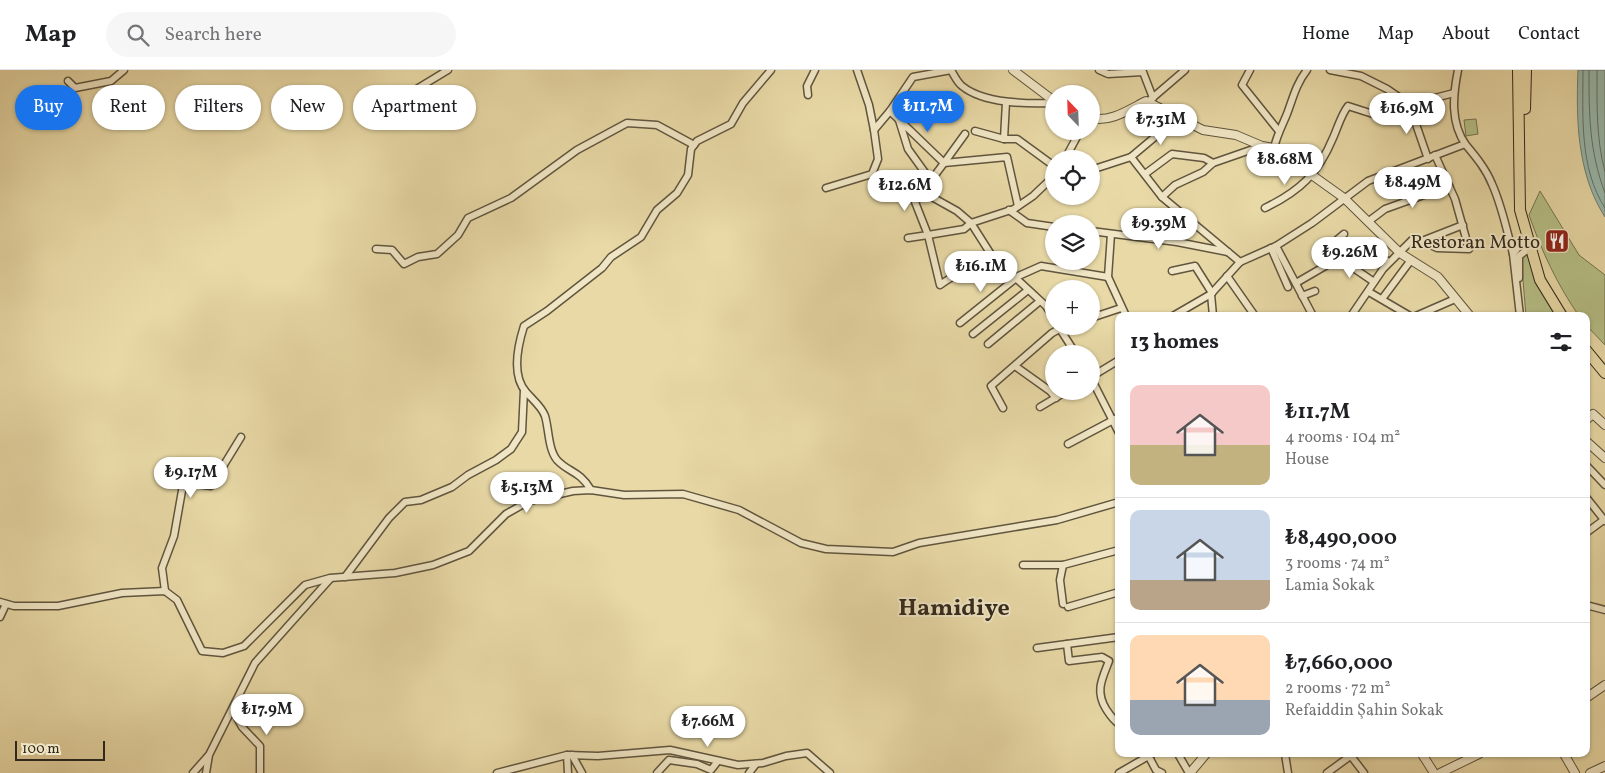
<!DOCTYPE html>
<html lang="en">
<head>
<meta charset="utf-8">
<style>
  :root { --surface:#fff; --page:#f6f6f6; --text:#202124; --muted:#757577; --line:#e0e0e0; --accent:#1a73e8 }
  body { margin:0; font-family:Vollkorn,serif; background:var(--page); color:var(--text); height:100vh; display:flex; flex-direction:column; font-size:19px; white-space:nowrap }
  * { box-sizing:border-box; margin:0 }
  p { font-size:16px; color:var(--muted) }
  .icon { flex:none; width:28px; height:28px; fill:none; stroke:currentColor; stroke-width:2; stroke-linecap:round; stroke-linejoin:round }
  .map { position:relative; flex:1; overflow:hidden }
  .side { position:absolute; left:1115px; top:242px; width:475px; height:445px; display:flex; flex-direction:column; background:var(--surface); border-radius:10px; box-shadow:0 1px 4px #0004 }
  .side>* { flex:none }
  .top-card { position:absolute; left:15px; top:15px; width:475px; height:45px; display:flex; gap:10px }
  .needle { width:32px; rotate:337deg }
  .fabs { position:absolute; left:1045px; top:15px; display:grid; gap:10px }
  .fabs a { display:grid; place-items:center; width:55px; height:55px; border-radius:50%; background:var(--surface); box-shadow:0 1px 4px #0004; font-size:25px }
  .scale { position:absolute; left:15px; bottom:12px; width:90px; box-sizing:border-box; padding-left:5px; border:2px solid #32291c; border-top:0; font-size:14px; line-height:18px; white-space:nowrap; color:#32291c; -webkit-text-stroke:4px #f0e6c5; paint-order:stroke }
  .price { position:absolute; translate:-50% -42px; padding:0 11px; border-radius:18px; background:#fff; color:#222; font-size:16px; line-height:32px; filter:drop-shadow(0 1px 2px #0008) }
  .price::after { content:''; position:absolute; left:50%; top:30px; width:15px; height:11px; margin-left:-8px; background:inherit; clip-path:polygon(0 0,100% 0,50% 100%) }
  .price.selected { background:var(--accent); color:#fff }
  ul { padding:0; list-style:none }
  li { display:flex; align-items:center; gap:15px; height:125px; padding:0 15px }
  li+li { border-top:1px solid var(--line) }
  li span { display:grid; place-items:center; flex:none; width:140px; height:100px; border-radius:10px; color:#555 }
  li>.icon { margin-inline-start:auto }
  span .icon { width:60px; height:60px; fill:#fffc; stroke-width:1 }
  li b { font-size:21px }
  h2 { display:flex; justify-content:space-between; align-items:center; height:60px; padding:0 15px; font-size:21px }
  .chip { padding:0 18px; border-radius:22px; background:var(--surface); box-shadow:0 1px 4px #0004; font-size:18px; line-height:45px }
  .chip.selected { background:var(--accent); color:#fff }
  header { display:flex; align-items:center; gap:30px; box-sizing:border-box; height:70px; padding:0 25px; background:var(--surface); border-bottom:1px solid var(--line) }
  header strong { font-size:24px }
  nav { display:flex; gap:28px; margin-inline-start:auto; font-size:18px }
  .search { width:350px; height:45px; background:var(--page); display:flex; align-items:center; gap:12px; box-sizing:border-box; padding:0 18px; border-radius:28px; color:var(--muted); font-size:19px }
  .map>svg:first-child { display:block }
  .green { fill:#b6bf86; stroke:#747451 }
  .water { fill:#98b9ae; stroke:#6f7f74 }
  .lines { fill:none; stroke-linecap:round; stroke-linejoin:round }
  .shore { stroke:#657165; stroke-width:1 }
  .minor-casing { stroke:#60553e; stroke-width:9 }
  .tertiary-casing { stroke:#60553e; stroke-width:10 }
  .primary-casing { stroke:#32291c; stroke-width:12 }
  .minor { stroke:#f0e6c5; stroke-width:6 }
  .tertiary { stroke:#f0e6c5; stroke-width:8 }
  .primary { stroke:#e8d9a6; stroke-width:10 }
  .labels { text-anchor:middle; stroke-width:4; stroke-linejoin:round; paint-order:stroke }
  .poi-label { font-size:19px; fill:#32291c; stroke:#f0e6c5; text-anchor:end }
  .district-label { font-size:24px; font-weight:bold; fill:#32291c; stroke:#f0e6c5 }
</style>
</head>
<body>
<header>
<strong>Map</strong>
<div class="search"><svg class="icon" aria-label="search" viewBox="0 0 24 24"><circle cx="10" cy="10" r="6"/><path d="M15 15l6 6"/></svg>Search here</div>
<nav><a>Home</a><a>Map</a><a>About</a><a>Contact</a></nav>
</header>
<div class="map">
<svg width="1605" height="703" viewBox="0 0 1605 703">
  <rect width="100%" height="100%" fill="#e8d9a6"/>
  <filter id="stains"><feTurbulence type="fractalNoise" baseFrequency=".004" numOctaves="4"/><feColorMatrix values="0 0 0 0 .2 0 0 0 0 .09 0 0 0 0 .02 0 0 0 .5 -.17"/></filter>
  <radialGradient id="worn" r=".72"><stop offset=".6" stop-color="#630" stop-opacity="0"/><stop offset="1" stop-color="#630" stop-opacity=".3"/></radialGradient>
  <g class="green">
    <polygon points="1476,49 1478,64 1466,66 1464,50"/>
    <path d="M1540 121 1579 185 1605 205V275L1586 255V246H1579C1557 214 1542 182 1529 145Z"/>
    <polygon points="1525,184 1530,185 1555,241 1550,246 1526,246 1521,186"/>
  </g>
  <path class="water" d="M1578 0H1605V147C1577 104 1576 49 1578 0Z"/>
  <g class="lines">
    <g class="shore">
      <path d="M1583 0C1583 45 1579 98 1605 138"/>
      <path d="M1589 0C1589 45 1589 80 1605 123"/>
      <path d="M1597 0C1597 35 1596 68 1605 102"/>
    </g>
    <defs>
      <g id="minor">
        <polyline points="1099,0 1108,4 1143,2 1153,28"/>
        <polyline points="1250,0 1242,15 1278,60"/>
        <polyline points="1330,0 1361,6 1387,19 1409,34 1428,89"/>
        <path d="M1458 0C1453 25 1450 53 1466 75 1476 87 1486 99 1492 114 1502 136 1507 161 1513 184"/>
        <polyline points="68,11 75,18 111,11 124,0"/>
        <polyline points="808,25 807,16 815,0"/>
        <polyline points="405,26 448,0"/>
        <polyline points="1150,30 1185,0"/>
        <polyline points="1006,32 1004,69 1017,69 1054,96"/>
        <path d="M890 41 913 7 951 0C954 5 957 12 962 16 984 34 1027 34 1054 33"/>
        <polyline points="899,50 908,79 931,111"/>
        <polyline points="874,60 890,41 944,93 915,132 928,165 908,168"/>
        <polyline points="975,61 1004,69"/>
        <path d="M1274 78C1277 65 1282 56 1287 44 1293 28 1296 14 1307 0"/>
        <polyline points="1131,87 1162,61 1174,46"/>
        <polyline points="1065,89 1080,61"/>
        <polyline points="944,93 1007,87 1018,136"/>
        <polyline points="944,93 965,64"/>
        <polyline points="1091,100 1131,87 1162,127 1240,192"/>
        <polyline points="1394,102 1406,130"/>
        <polyline points="1145,104 1172,84 1204,88 1213,93"/>
        <polyline points="826,118 872,104 878,89 874,60 869,35 857,0"/>
        <polyline points="923,122 957,141 971,153 992,186 1046,236 1054,249"/>
        <polyline points="1162,127 1175,115 1203,102 1213,93 1262,76"/>
        <path d="M1265 138C1300 121 1318 104 1333 68 1338 57 1341 45 1348 36L1373 44 1454 23"/>
        <polyline points="1009,140 1027,153 1054,157"/>
        <polyline points="1369,151 1385,139 1449,116"/>
        <polyline points="1091,161 1177,172 1228,182"/>
        <polyline points="1111,164 1108,207 1126,246"/>
        <polyline points="1422,171 1437,178 1469,179 1455,129 1435,85"/>
        <polyline points="1276,176 1313,246"/>
        <polyline points="1271,178 1288,217"/>
        <polyline points="376,179 392,180 404,194 418,187 437,184 458,165 468,148 511,128 577,80 627,53 657,55 694,75"/>
        <path d="M991 184C974 196 956 203 940 215L928 165 964 159 971 153 1014 139 1033 126 1054 106"/>
        <polyline points="1339,188 1374,212"/>
        <polyline points="1335,190 1331,183 1331,175 1344,164"/>
        <polyline points="1172,201 1195,196 1212,223"/>
        <polyline points="1227,206 1255,246"/>
        <polyline points="1014,208 1041,196 1108,207"/>
        <polyline points="1519,208 1519,186 1536,173"/>
        <polyline points="1296,213 1339,188 1369,179 1389,192"/>
        <polyline points="1369,222 1410,246"/>
        <polyline points="1211,224 1213,246"/>
        <polyline points="1302,226 1315,221"/>
        <polyline points="1382,229 1411,190"/>
        <polyline points="1173,246 1211,224 1240,192 1276,176 1312,153 1368,111 1465,74"/>
        <polyline points="1351,246 1383,199 1414,168 1422,171 1463,155"/>
        <polyline points="1416,246 1455,229"/>
        <polyline points="1520,246 1513,184 1527,166"/>
        <polyline points="1091,248 1121,238"/>
        <polyline points="960,253 1015,209"/>
        <polyline points="1058,256 1076,284"/>
        <polyline points="973,264 1028,220"/>
        <polyline points="988,274 1040,231"/>
        <polyline points="1015,296 1050,321 1056,328"/>
        <polyline points="1091,307 1119,290"/>
        <polyline points="1091,308 1119,363"/>
        <polyline points="1040,337 1067,321"/>
        <polyline points="1003,338 991,316 1052,263 1065,256"/>
        <polyline points="1068,374 1119,347"/>
        <polyline points="1586,395 1605,415"/>
        <path d="M591 420C579 400 569 403 557 390 548 379 549 359 545 346 542 337 532 329 526 322 511 305 518 275 524 256L547 241 602 198 611 187 641 167 657 140 677 123 688 105 691 79 697 71 731 54 743 33 771 0"/>
        <polyline points="1586,427 1605,451"/>
        <polyline points="1586,463 1605,449"/>
        <polyline points="1023,495 1063,495 1119,480"/>
        <polyline points="345,507 389,448 405,432 421,430 452,417 468,405 496,390 511,379 522,362 524,320"/>
        <polyline points="165,521 162,498 174,466 183,415 188,413 211,416 241,367"/>
        <polyline points="0,532 14,536 58,536 122,523 165,521 177,530 202,581 223,583 244,576 305,515 330,508 395,503 433,495 469,481 506,444 529,431 573,421 591,420 624,425 683,424 739,440 801,473 826,479 893,482 919,473 1057,450 1119,432"/>
        <polyline points="1063,534 1060,510 1063,495"/>
        <polyline points="1586,535 1605,540"/>
        <polyline points="1068,537 1119,522"/>
        <polyline points="0,547 6,534"/>
        <path d="M1067 574 1069 591 1102 587 1109 591C1102 609 1095 621 1106 639 1110 645 1113 650 1119 654"/>
        <polyline points="1037,578 1119,567"/>
        <polyline points="233,640 242,657 260,676 260,703"/>
        <polyline points="1178,684 1189,703"/>
        <polyline points="1285,684 1288,703"/>
        <polyline points="567,685 568,703"/>
        <polyline points="572,685 582,703"/>
        <polyline points="1351,686 1364,703"/>
        <polyline points="1149,687 1156,700 1162,703"/>
        <polyline points="193,703 208,686"/>
        <polyline points="206,703 209,685 255,593 330,509"/>
        <polyline points="497,703 567,685 598,686 670,680 738,695 763,693 786,686 807,683 830,703"/>
        <polyline points="657,703 669,690 697,694 711,700 718,691"/>
        <polyline points="749,703 756,694"/>
        <polyline points="1119,703 1152,684"/>
        <polyline points="1327,703 1353,684"/>
      </g>
      <g id="tertiary">
        <polyline points="1013,0 1054,31"/>
        <path d="M1091 48C1110 53 1130 39 1146 31L1203 60 1236 65 1262 76 1274 78 1344 128 1400 183 1438 207 1470 246"/>
        <polyline points="1586,350 1593,344 1605,355"/>
        <polyline points="1586,371 1605,388"/>
        <polyline points="1586,628 1605,615"/>
        <polyline points="1422,684 1434,703"/>
        <polyline points="1564,684 1575,703"/>
        <polyline points="1190,703 1206,684"/>
        <polyline points="1440,703 1479,684"/>
        <polyline points="1590,703 1605,696"/>
      </g>
      <g id="primary">
        <polyline points="1518,0 1520,140 1540,210 1562,246"/>
        <polyline points="1525,39 1526,0"/>
        <polyline points="1586,280 1605,303"/>
      </g>
    </defs>
    <use href="#minor" class="minor-casing"/>
    <use href="#tertiary" class="tertiary-casing"/>
    <use href="#primary" class="primary-casing"/>
    <use href="#minor" class="minor"/>
    <use href="#tertiary" class="tertiary"/>
    <use href="#primary" class="primary"/>
  </g>
  <defs>
    <symbol id="restaurant-square" viewBox="-11 -11 22 22"><rect x="-9" y="-9" width="18" height="18" rx="4" fill="#8f2418" stroke="#f0e6c5"/><path d="M-5-6h1v4h1v-4h1v4h1v-4h1v5L-1.5 .5V6h-2V.5L-5-1ZM5-6V6H3V1.5H1.5Q1.5-4 5-6Z" fill="#fff"/></symbol>
  </defs>
  <g fill-rule="evenodd">
    <use href="#restaurant-square" x="1543" y="157" width="28" height="28"/>
  </g>
  <g class="labels">
    <g class="poi-label">
      <text x="1540" y="178">Restoran Motto</text>
    </g>
    <g class="district-label">
      <text x="954" y="545">Hamidiye</text>
    </g>
  </g>
  <rect width="100%" height="100%" filter="url(#stains)"/>
  <rect width="100%" height="100%" fill="url(#worn)"/>
</svg>
<div class="fabs">
<a><svg class="needle" viewBox="-14 -14 28 28"><path d="M0-13l5 13h-10z" fill="#e53935"/><path d="M0 13l5-13h-10z" fill="#757577"/></svg></a>
<a><svg class="icon" aria-label="locate" viewBox="0 0 24 24"><circle cx="12" cy="12" r="6"/><path d="M12 2v4M12 18v4M2 12h4M18 12h4"/></svg></a>
<a><svg class="icon" aria-label="layers" viewBox="0 0 24 24"><path d="M12 4l9 5-9 5-9-5zM3 14l9 5 9-5"/></svg></a>
<a>+</a>
<a>−</a>
</div>
<div class="scale">100 m</div>
<b class="price selected" style="left:928px;top:63px">₺11.7M</b>
<b class="price" style="left:1407px;top:65px">₺16.9M</b>
<b class="price" style="left:1161px;top:76px">₺7.31M</b>
<b class="price" style="left:1285px;top:116px">₺8.68M</b>
<b class="price" style="left:1413px;top:139px">₺8.49M</b>
<b class="price" style="left:905px;top:142px">₺12.6M</b>
<b class="price" style="left:1159px;top:180px">₺9.39M</b>
<b class="price" style="left:1350px;top:209px">₺9.26M</b>
<b class="price" style="left:981px;top:223px">₺16.1M</b>
<b class="price" style="left:191px;top:429px">₺9.17M</b>
<b class="price" style="left:527px;top:444px">₺5.13M</b>
<b class="price" style="left:267px;top:666px">₺17.9M</b>
<b class="price" style="left:708px;top:678px">₺7.66M</b>
<div class="top-card">
<a class="chip selected">Buy</a>
<a class="chip">Rent</a>
<a class="chip">Filters</a>
<a class="chip">New</a>
<a class="chip">Apartment</a>
</div>
<section class="side">
<h2>13 homes<svg class="icon" aria-label="filters" viewBox="0 0 24 24"><path d="M4 7h16M4 17h16"/><circle cx="9" cy="7" r="2"/><circle cx="15" cy="17" r="2"/></svg></h2>
<ul>
<li><span style="background:linear-gradient(#f6c9c9 60%,#c2b280 0)"><svg class="icon" aria-label="home" viewBox="0 0 24 24"><path d="M3 11l9-7 9 7M6 9v11h12V9"/></svg></span><div><b>₺11.7M</b><p>4 rooms · 104 m²</p><p>House</p></div></li>
<li><span style="background:linear-gradient(#c9d6e8 70%,#b9a48a 0)"><svg class="icon" aria-label="home" viewBox="0 0 24 24"><path d="M3 11l9-7 9 7M6 9v11h12V9"/></svg></span><div><b>₺8,490,000</b><p>3 rooms · 74 m²</p><p>Lamia Sokak</p></div></li>
<li><span style="background:linear-gradient(#ffd9b3 65%,#9aa5b1 0)"><svg class="icon" aria-label="home" viewBox="0 0 24 24"><path d="M3 11l9-7 9 7M6 9v11h12V9"/></svg></span><div><b>₺7,660,000</b><p>2 rooms · 72 m²</p><p>Refaiddin Şahin Sokak</p></div></li>
</ul>
</section>
</div>
</body>
</html>
